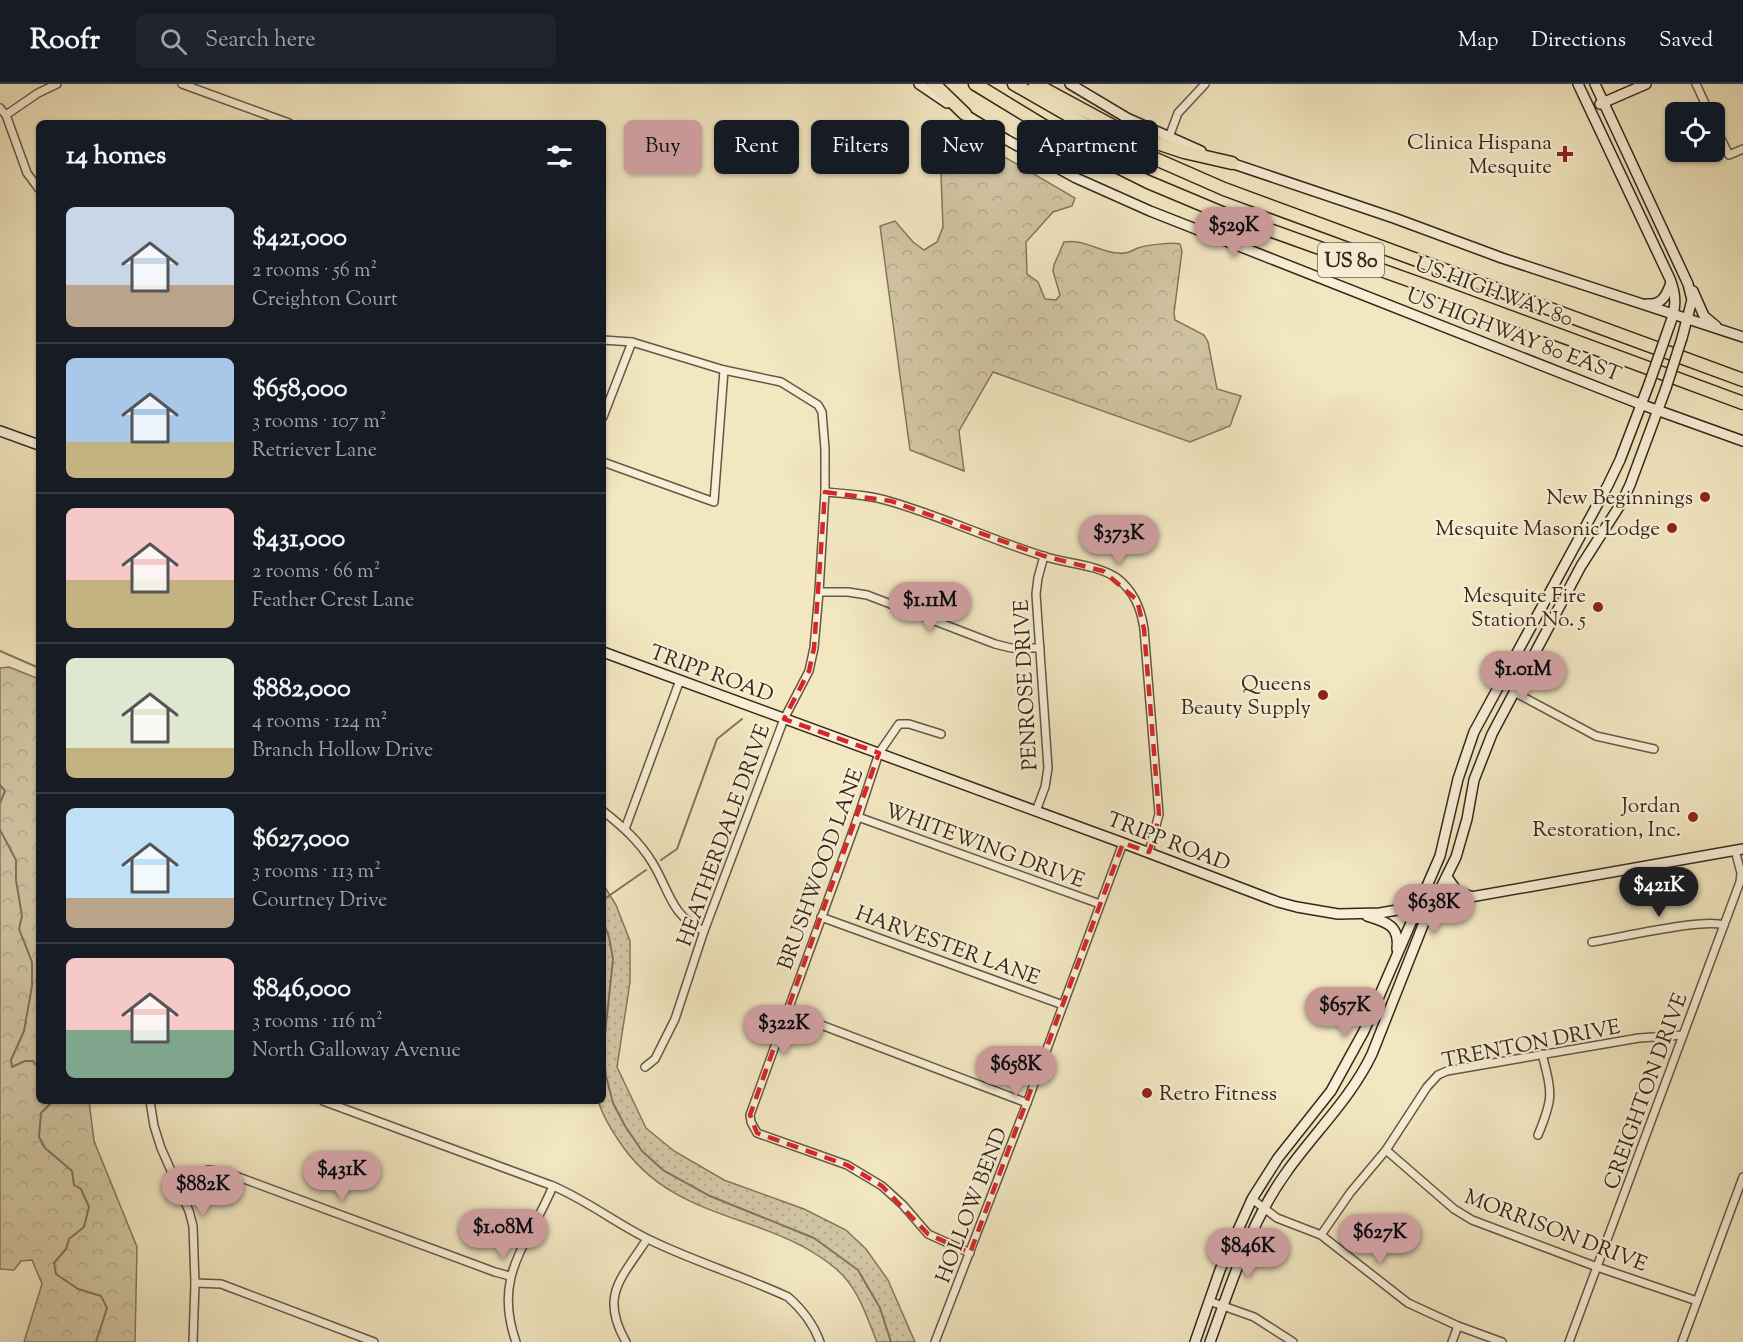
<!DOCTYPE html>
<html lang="en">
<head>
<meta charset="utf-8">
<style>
  :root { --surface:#171b24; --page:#20242c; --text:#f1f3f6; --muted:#9ea1a6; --line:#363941; --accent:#c59692 }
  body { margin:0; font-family:"Sorts Mill Goudy",serif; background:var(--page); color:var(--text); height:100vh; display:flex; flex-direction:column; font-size:22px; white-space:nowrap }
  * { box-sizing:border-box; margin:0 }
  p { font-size:20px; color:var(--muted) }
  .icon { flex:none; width:33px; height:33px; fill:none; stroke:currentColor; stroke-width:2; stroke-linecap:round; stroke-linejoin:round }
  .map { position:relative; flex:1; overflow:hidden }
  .details { position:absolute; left:36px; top:36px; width:570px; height:984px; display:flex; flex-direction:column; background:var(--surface); border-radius:9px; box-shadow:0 2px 4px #0004 }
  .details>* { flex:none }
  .guide { position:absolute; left:624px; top:36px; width:570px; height:54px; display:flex; gap:12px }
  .buttons { position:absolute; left:1665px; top:18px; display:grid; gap:12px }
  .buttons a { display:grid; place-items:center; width:60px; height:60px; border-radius:9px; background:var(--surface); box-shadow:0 2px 4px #0004; font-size:30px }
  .price { position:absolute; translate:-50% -51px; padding:0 14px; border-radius:21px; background:var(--accent); color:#111; font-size:20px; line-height:39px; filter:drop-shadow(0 2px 3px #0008) }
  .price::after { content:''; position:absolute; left:50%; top:36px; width:18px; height:14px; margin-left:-9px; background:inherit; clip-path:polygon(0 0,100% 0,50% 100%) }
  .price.selected { background:#222; color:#fff }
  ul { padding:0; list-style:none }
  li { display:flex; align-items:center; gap:18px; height:150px; padding:0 30px }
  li+li { border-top:2px solid var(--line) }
  li span { display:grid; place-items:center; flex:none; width:168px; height:120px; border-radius:9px; color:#555 }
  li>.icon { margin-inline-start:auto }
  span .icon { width:72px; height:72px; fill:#fffc; stroke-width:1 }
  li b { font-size:26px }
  h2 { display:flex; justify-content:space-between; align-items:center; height:72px; padding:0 30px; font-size:26px }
  .chip { padding:0 21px; border-radius:9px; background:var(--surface); box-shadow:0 2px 4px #0004; font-size:21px; line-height:54px }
  .chip.selected { background:var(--accent); color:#111 }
  header { display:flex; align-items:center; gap:36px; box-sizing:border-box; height:84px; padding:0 30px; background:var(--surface); border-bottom:2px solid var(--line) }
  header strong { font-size:28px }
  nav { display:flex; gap:33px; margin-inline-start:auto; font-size:21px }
  .search { width:420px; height:54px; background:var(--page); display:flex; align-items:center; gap:15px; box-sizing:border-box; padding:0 21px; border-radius:9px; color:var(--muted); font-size:22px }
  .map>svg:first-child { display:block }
  .grass { fill:url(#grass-dots); stroke:#85765e; stroke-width:1.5 }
  .forest { fill:url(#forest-crowns); stroke:#85765e; stroke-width:1.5 }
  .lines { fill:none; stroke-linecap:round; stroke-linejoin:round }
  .stream { stroke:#82735c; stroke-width:2 }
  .street-casing { stroke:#665743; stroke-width:10 }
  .secondary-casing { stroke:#382719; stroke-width:12 }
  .highway-casing { stroke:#382719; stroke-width:15 }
  .street { stroke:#f7efd7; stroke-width:7 }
  .secondary { stroke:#f7efd7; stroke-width:9 }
  .highway { stroke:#f2e7c1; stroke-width:12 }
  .secondary-bridge-casing { stroke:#382719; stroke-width:12; stroke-linecap:butt }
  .secondary-bridge { stroke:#f7efd7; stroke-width:9 }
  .marked { fill:none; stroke:#d62828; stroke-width:4.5; stroke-dasharray:12 8; stroke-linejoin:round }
  .poi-dot { fill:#8f2418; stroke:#f7efd7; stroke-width:2 }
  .labels { text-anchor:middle; stroke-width:4.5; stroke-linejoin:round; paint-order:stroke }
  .shield { fill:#f7efd7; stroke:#716352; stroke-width:1.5 }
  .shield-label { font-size:20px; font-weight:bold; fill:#382719 }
  .poi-label { font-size:21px; fill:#382719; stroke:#f7efd7; text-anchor:end }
  .street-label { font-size:21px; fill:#382719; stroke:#f7efd7 }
</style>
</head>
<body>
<header>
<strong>Roofr</strong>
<div class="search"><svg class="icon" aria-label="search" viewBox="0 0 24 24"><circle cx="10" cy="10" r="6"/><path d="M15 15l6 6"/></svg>Search here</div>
<nav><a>Map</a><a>Directions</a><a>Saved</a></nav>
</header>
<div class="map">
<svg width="1743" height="1258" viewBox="0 0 1743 1258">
  <defs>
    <pattern id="grass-dots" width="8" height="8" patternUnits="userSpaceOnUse" patternTransform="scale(1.5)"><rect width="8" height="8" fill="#d2c6a4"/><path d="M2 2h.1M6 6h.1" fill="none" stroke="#b5aa8d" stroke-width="1.8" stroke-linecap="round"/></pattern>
    <pattern id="forest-crowns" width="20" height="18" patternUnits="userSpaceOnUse" patternTransform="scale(1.5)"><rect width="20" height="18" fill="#d2c6a4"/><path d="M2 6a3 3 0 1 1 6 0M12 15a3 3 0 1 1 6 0" fill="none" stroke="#b5aa8d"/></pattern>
  </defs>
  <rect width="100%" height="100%" fill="#f2e7c1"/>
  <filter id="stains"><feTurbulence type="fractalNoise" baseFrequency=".00333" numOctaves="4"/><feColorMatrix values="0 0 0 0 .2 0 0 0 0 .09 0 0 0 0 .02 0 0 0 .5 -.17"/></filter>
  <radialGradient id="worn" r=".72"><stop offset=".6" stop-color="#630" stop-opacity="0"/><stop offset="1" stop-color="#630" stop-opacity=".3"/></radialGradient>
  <path class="grass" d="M603 800 616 821 630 857V898L617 983 646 1044 674 1067 724 1096 804 1125 846 1146 866 1165 888 1196 915 1258H877C866 1231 858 1203 835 1184 767 1127 673 1140 619 1057 610 1044 603 1032 598 1017H603Z"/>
  <g class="forest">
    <path d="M979 58 1075 114 1072 122 1053 128 1026 158 1027 190 1038 198 1045 215 1056 216 1060 211 1053 187 1054 181 1064 158C1085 154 1103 171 1124 169 1129 169 1133 166 1138 164 1146 161 1173 158 1180 160L1182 167 1174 229 1175 236 1204 251 1208 258 1217 305 1241 312 1230 342 1190 358 993 288 959 347 964 387 910 366 880 142 895 137 913 158 924 166 937 158 943 143 940 66Z"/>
    <polygon points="9,583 39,595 39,1017 89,1017 94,1057 137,1163 135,1258 24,1258 42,1200 32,1176 21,1177 14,1186 0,1185 0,584"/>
  </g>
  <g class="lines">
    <g class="stream">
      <polyline points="0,567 39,584"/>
      <polyline points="0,701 5,707 0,719"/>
      <polyline points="0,746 16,776 16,796 22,832 19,845 32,878 32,902 24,947 11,976 12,983 25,977 33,977 39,985"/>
      <polyline points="661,776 677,765 717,655 742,635"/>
      <polyline points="603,816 646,786"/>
      <polyline points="603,837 609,853 613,875 603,969 606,992 613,1019 625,1042 642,1067 663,1086 710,1112 814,1154 858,1186 880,1224 891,1258"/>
      <polyline points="53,1017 41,1029 39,1053 45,1064 72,1087 74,1101 81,1105 89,1123 84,1143 69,1155 66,1165 54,1179 56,1190 78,1205 101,1212 107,1224 96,1258"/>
    </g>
    <defs>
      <g id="street">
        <polyline points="182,0 289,39"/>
        <polyline points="1696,0 1709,28"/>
        <polyline points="0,24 6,31 27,89 39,105"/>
        <polyline points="6,31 38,9 57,0"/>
        <polyline points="1714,41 1729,71 1743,65"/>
        <polyline points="1169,53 1178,29 1205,0"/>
        <polyline points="603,256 632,258 724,286 781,298 818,321 822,328 825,365 825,408 819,508 814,564 809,587 784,635 704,847 675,935 655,975 645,983"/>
        <polyline points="603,333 632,258"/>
        <polyline points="603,378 714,418 724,286"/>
        <path d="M825 408C847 410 870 411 892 418 943 433 992 456 1043 472 1066 480 1096 480 1117 494 1134 507 1141 524 1144 545L1159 730 1149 768"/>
        <polyline points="819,508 848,508 867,511 995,560 1011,564 1040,564"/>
        <polyline points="1514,608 1596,652 1654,665"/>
        <polyline points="941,650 909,640 899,640 879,669 858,733 750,1031 751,1038 757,1049 847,1081 882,1102 903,1121 928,1150 970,1169"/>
        <path d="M603 727C622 742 639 757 652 778 670 807 670 831 704 847"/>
        <polyline points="1036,727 1045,703 1048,684 1036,510 1038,494 1044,472"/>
        <polyline points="858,733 1100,820"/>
        <polyline points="625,745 680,596"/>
        <polyline points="821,833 1063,921"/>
        <path d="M1592 858C1619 854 1702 834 1724 841"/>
        <polyline points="787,928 1027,1019"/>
        <polyline points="150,1017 154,1042 161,1064 189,1127 193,1142 195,1199 193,1258"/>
        <path d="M323 1017 553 1102C588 1117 617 1140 650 1156 695 1178 743 1192 788 1213 803 1226 813 1239 820 1258"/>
        <path d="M1538 1051C1554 1013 1552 1009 1542 970"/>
        <polyline points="1386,1066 1454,1125 1472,1136 1597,1183 1697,1217"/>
        <polyline points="175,1096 208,1086 225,1088 495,1188 510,1192"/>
        <polyline points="1252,1115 1277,1134 1321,1151 1408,1219 1458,1242 1502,1258"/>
        <polyline points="1321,1151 1350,1109 1386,1066 1427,1003 1438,991 1447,987 1639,954 1683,951"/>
        <polyline points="195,1199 221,1200 374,1258"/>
        <polyline points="1209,1217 1254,1233 1293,1258"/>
        <path d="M516 1258C492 1190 529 1160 553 1102"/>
        <path d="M626 1258C599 1211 622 1194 647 1155"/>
        <polyline points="935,1258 1027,1019 1123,759"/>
        <polyline points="1452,1258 1458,1242"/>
        <polyline points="1569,1258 1740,798 1741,789 1735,766"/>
        <polyline points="1682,1258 1743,1093"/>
      </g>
      <g id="secondary">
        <polyline points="919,0 947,19"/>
        <polyline points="1070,0 1127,34 1201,67"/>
        <path d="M1578 0 1670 195C1677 213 1676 225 1669 243"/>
        <polyline points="1595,0 1688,200 1692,216 1682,254"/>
        <polyline points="1600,20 1646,0"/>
        <polyline points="961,28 1007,56 1076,94 1150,127 1640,320 1743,357"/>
        <polyline points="1228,78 1394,134 1502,174 1743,253"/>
        <polyline points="1693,207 1704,232 1716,242"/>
        <path d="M1647 220C1662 221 1666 212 1671 199"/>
        <polyline points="0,347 39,361"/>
        <polyline points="603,568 1123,759 1278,818 1297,823 1338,830 1380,829 1743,765"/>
        <polyline points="1447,793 1457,807 1470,812"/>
        <path d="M1367 832C1386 838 1400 841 1397 865"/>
        <polyline points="1195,1258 1220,1186 1252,1115 1278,1074 1331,1007 1364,947 1440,772 1458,695 1474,648 1608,401 1620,376 1649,300"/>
        <path d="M1210 1258C1232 1198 1250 1138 1288 1086 1316 1047 1351 1014 1372 970L1425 836 1456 773 1467 735 1474 696 1492 650 1581 482 1622 418 1630 401 1666 304"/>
      </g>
      <g id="highway">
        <polyline points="934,0 965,30"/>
        <polyline points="975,0 1080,64 1148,98 1222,129 1434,205 1743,319"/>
        <polyline points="1014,0 1110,55 1224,105 1743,296"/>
        <polyline points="1035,0 1124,48 1184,68 1232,79"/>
      </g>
    </defs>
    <use href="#street" class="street-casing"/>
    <use href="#secondary" class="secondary-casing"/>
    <use href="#highway" class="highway-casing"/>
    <use href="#street" class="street"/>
    <use href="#secondary" class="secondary"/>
    <use href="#highway" class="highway"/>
    <defs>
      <g id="secondary-bridge">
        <polyline points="1649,300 1669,243"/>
        <polyline points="1666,304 1682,254"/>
      </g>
    </defs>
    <use href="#secondary-bridge" class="secondary-bridge-casing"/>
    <use href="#secondary-bridge" class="secondary-bridge"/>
  </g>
  <path class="marked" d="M825 408 891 417 1044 472 1103 487 1137 516 1144 545 1159 730 1154 754 1149 768 1123 759 970 1169 928 1150 882 1102 847 1081 757 1049 750 1031 879 669 784 635 809 587 814 564Z"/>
  <g class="poi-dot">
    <path d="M1562 61h6v6h6v6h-6v6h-6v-6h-6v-6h6z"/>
    <circle cx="1705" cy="413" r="6"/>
    <circle cx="1672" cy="444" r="6"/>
    <circle cx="1598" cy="523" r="6"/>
    <circle cx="1323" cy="611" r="6"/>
    <circle cx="1693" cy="733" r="6"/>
    <circle cx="1147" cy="1009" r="6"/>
  </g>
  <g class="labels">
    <rect class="shield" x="1318" y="159" width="66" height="34" rx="4.5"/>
    <g class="shield-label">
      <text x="1351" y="183">US 80</text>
    </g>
    <g class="poi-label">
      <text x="1552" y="65">Clinica Hispana<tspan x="1552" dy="24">Mesquite</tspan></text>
      <text x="1693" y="420">New Beginnings</text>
      <text x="1660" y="451">Mesquite Masonic Lodge</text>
      <text x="1586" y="518">Mesquite Fire<tspan x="1586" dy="24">Station No. 5</tspan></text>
      <text x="1311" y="606">Queens<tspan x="1311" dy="24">Beauty Supply</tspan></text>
      <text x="1681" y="728">Jordan<tspan x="1681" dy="24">Restoration, Inc.</tspan></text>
      <text x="1159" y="1016" text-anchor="start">Retro Fitness</text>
    </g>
    <g class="street-label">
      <text transform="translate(1494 207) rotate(20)" y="7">US HIGHWAY 80</text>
      <text transform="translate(1514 250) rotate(21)" y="7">US HIGHWAY 80 EAST</text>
      <text transform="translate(712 589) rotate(20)" y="7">TRIPP ROAD</text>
      <text transform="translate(1025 601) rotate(-93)" y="7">PENROSE DRIVE</text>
      <text transform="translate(723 751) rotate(-70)" y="7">HEATHERDALE DRIVE</text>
      <text transform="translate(1169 757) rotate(21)" y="7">TRIPP ROAD</text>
      <text transform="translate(985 761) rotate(20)" y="7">WHITEWING DRIVE</text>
      <text transform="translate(820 785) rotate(-70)" y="7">BRUSHWOOD LANE</text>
      <text transform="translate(948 861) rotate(20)" y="7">HARVESTER LANE</text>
      <text transform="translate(1531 959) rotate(-11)" y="7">TRENTON DRIVE</text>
      <text transform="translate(1645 1007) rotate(-70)" y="7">CREIGHTON DRIVE</text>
      <text transform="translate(971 1121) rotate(-69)" y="7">HOLLOW BEND</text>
      <text transform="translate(1556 1146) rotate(21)" y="7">MORRISON DRIVE</text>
    </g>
  </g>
  <rect width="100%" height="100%" filter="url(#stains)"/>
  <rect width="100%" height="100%" fill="url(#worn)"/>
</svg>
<div class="buttons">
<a><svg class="icon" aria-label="locate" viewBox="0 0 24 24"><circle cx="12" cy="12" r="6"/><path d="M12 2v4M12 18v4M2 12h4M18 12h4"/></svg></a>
</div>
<b class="price" style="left:1234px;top:174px">$529K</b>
<b class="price" style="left:1119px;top:482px">$373K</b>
<b class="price" style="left:930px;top:549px">$1.11M</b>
<b class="price" style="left:1523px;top:618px">$1.01M</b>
<b class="price selected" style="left:1659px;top:834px">$421K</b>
<b class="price" style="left:1434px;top:851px">$638K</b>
<b class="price" style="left:1345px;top:954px">$657K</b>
<b class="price" style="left:784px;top:972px">$322K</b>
<b class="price" style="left:1016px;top:1013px">$658K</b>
<b class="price" style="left:342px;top:1118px">$431K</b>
<b class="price" style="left:203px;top:1133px">$882K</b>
<b class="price" style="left:503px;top:1176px">$1.08M</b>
<b class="price" style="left:1380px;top:1181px">$627K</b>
<b class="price" style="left:1248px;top:1195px">$846K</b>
<div class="guide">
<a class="chip selected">Buy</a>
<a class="chip">Rent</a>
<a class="chip">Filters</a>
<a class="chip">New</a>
<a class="chip">Apartment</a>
</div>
<section class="details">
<h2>14 homes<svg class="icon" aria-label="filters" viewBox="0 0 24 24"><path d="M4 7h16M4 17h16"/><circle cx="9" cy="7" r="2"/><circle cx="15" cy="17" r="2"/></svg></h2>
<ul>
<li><span style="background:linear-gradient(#c9d6e8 65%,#b9a48a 0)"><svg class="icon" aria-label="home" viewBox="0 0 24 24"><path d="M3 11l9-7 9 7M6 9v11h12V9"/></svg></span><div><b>$421,000</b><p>2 rooms · 56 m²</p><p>Creighton Court</p></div></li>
<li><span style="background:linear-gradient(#a9c7e8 70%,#c2b280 0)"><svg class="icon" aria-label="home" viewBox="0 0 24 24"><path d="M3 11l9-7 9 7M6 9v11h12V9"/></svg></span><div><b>$658,000</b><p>3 rooms · 107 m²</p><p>Retriever Lane</p></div></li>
<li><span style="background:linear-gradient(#f6c9c9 60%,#c2b280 0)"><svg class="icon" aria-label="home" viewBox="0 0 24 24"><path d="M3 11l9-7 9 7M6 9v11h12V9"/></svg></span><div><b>$431,000</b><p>2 rooms · 66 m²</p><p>Feather Crest Lane</p></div></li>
<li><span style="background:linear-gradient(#dfe7d0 75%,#c2b280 0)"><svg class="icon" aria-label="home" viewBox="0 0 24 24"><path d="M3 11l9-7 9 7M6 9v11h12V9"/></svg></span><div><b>$882,000</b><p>4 rooms · 124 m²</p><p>Branch Hollow Drive</p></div></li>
<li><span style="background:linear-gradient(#bfe0f5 75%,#b9a48a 0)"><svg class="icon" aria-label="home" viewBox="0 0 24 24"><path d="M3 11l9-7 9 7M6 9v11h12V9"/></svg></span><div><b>$627,000</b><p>3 rooms · 113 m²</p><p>Courtney Drive</p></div></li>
<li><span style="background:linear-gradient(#f6c9c9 60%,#7fa58c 0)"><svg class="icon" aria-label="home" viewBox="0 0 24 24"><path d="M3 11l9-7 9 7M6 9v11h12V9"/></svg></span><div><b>$846,000</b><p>3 rooms · 116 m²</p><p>North Galloway Avenue</p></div></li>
</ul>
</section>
</div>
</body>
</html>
